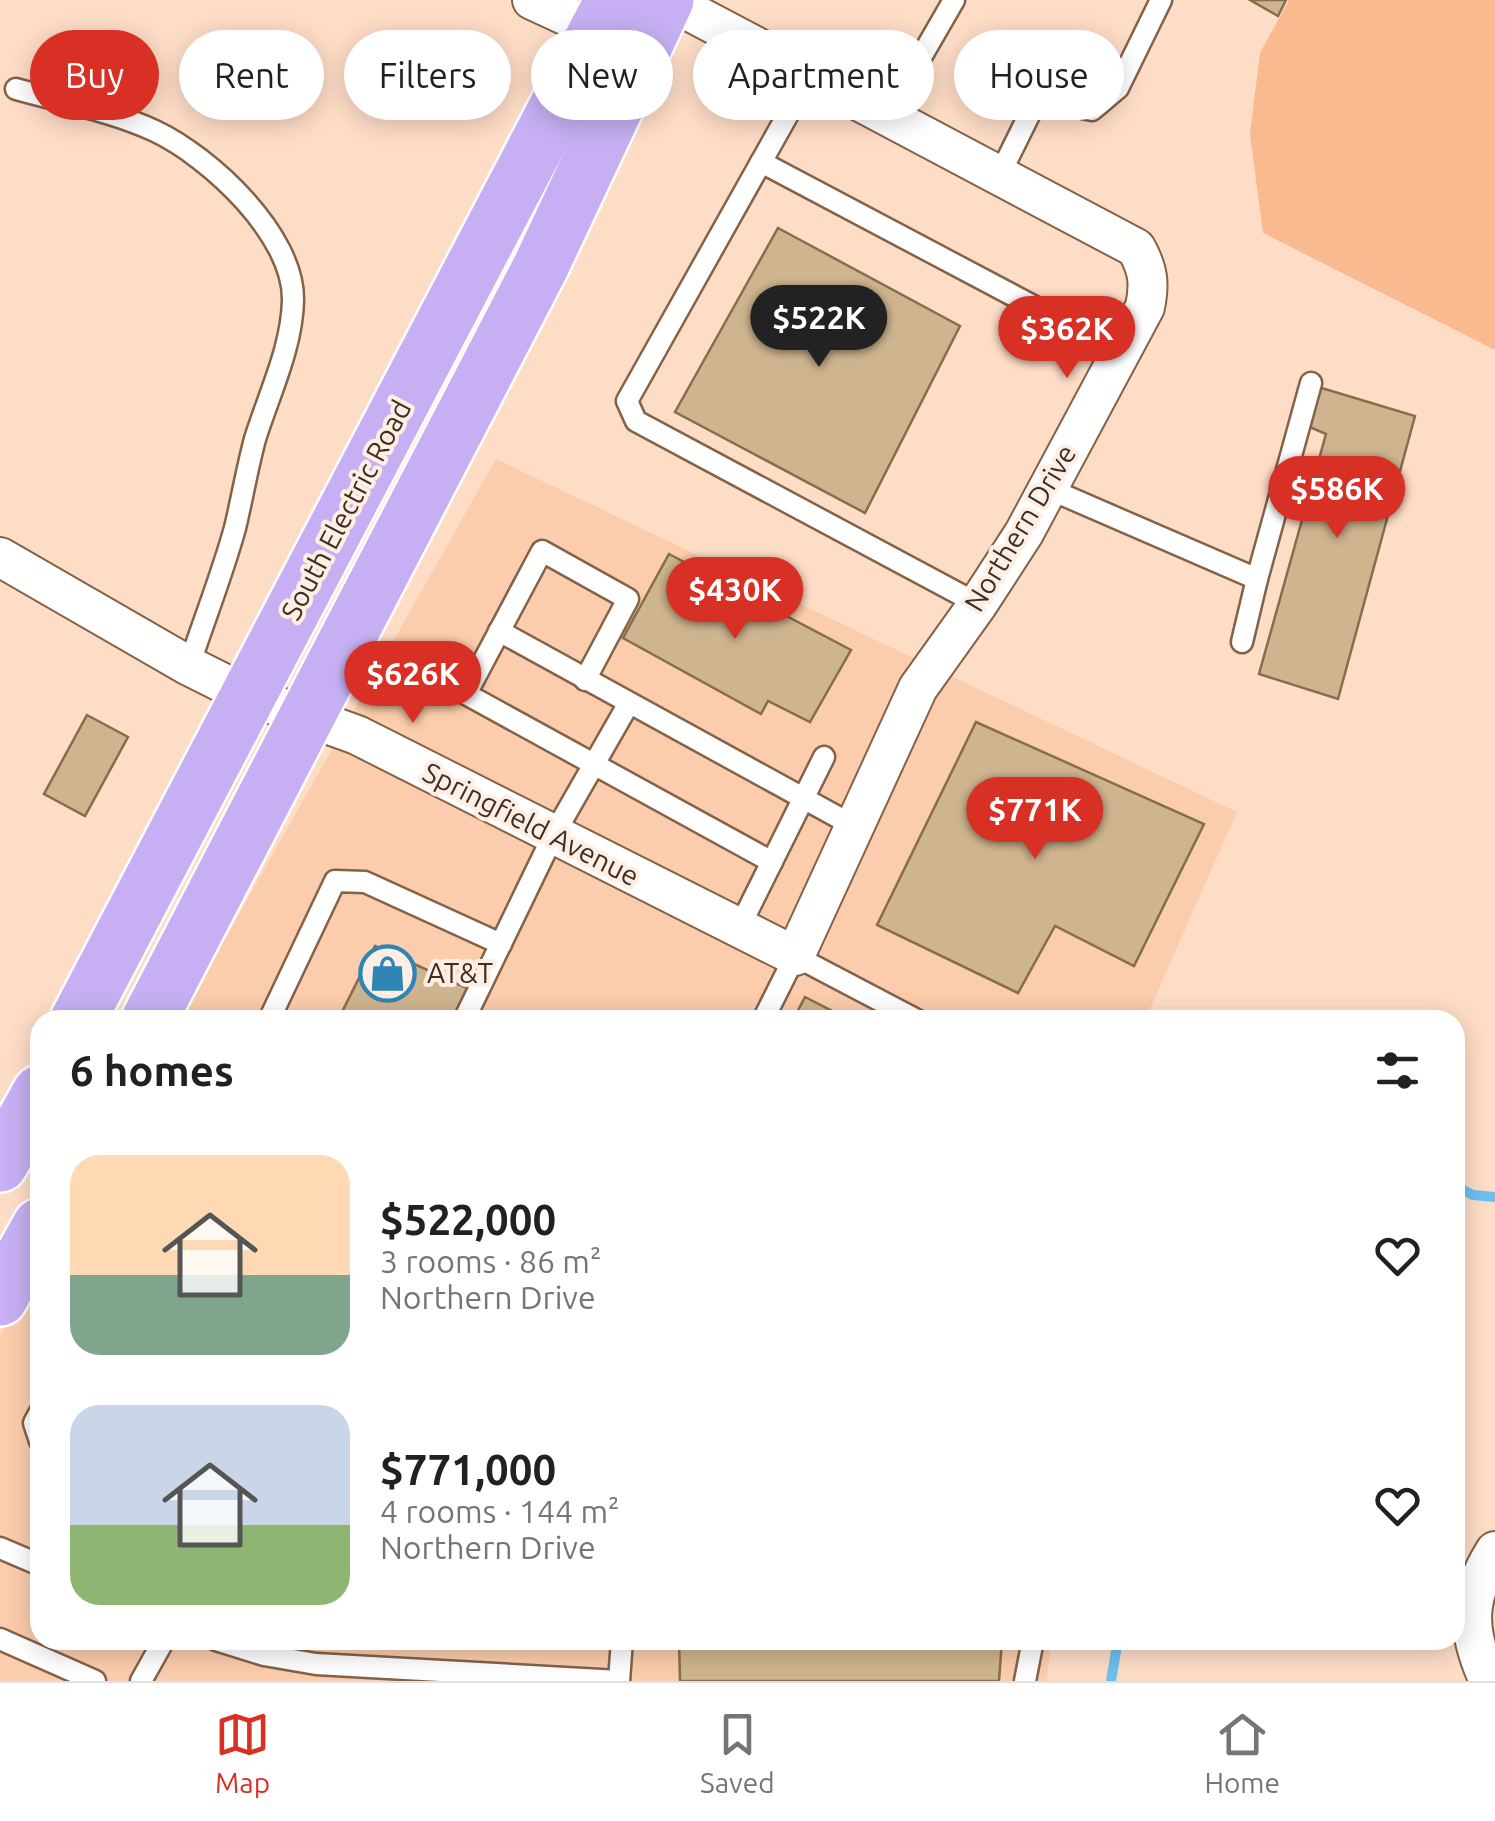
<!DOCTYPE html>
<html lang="en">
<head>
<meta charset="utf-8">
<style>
  :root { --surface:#fff; --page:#f2f2f2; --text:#202124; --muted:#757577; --line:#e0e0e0; --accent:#d93025 }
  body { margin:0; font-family:Ubuntu,sans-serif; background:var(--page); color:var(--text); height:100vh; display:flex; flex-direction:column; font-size:38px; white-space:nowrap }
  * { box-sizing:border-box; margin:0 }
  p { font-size:32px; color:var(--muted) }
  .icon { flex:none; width:55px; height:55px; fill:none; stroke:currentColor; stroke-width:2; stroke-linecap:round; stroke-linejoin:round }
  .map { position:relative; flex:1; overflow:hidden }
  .sheet { position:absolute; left:30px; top:1010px; width:1435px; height:640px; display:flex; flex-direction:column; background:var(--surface); border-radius:30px; box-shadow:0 5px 25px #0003 }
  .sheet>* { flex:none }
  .banner { position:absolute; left:30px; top:30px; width:1435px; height:90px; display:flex; gap:20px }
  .price { position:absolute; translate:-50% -85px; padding:0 22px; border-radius:35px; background:var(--accent); color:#fff; font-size:32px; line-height:65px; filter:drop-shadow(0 2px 5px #0008) }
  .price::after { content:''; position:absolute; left:50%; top:60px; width:30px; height:22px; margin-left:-15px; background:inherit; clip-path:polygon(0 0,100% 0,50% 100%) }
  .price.current { background:#222; color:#fff }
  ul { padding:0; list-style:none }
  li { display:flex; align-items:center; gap:30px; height:250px; padding:0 40px }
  li span { display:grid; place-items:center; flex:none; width:280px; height:200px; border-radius:30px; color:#555 }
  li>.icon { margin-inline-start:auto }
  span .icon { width:120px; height:120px; fill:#fffc; stroke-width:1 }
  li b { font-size:42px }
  h2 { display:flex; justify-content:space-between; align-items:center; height:120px; padding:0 40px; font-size:42px }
  .chip { padding:0 35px; border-radius:45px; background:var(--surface); box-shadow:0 5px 25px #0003; font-size:35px; line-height:90px }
  .chip.current { background:var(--accent); color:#fff }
  .tab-bar { display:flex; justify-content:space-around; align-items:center; height:140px; border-top:2px solid var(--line); background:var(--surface); font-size:28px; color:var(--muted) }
  .tab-bar a { display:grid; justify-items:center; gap:5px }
  .tab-bar .current { color:var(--accent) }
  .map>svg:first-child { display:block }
  .built { fill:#fccdac }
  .green { fill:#f8ba8e }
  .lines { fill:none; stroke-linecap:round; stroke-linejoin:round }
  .stream { stroke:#6dbff0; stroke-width:10 }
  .building { fill:#cfb58f; stroke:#866e4a; stroke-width:2.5 }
  .lane-casing { stroke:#846248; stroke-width:25 }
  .street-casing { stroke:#846248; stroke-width:42 }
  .primary-casing { stroke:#fff; stroke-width:60 }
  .lane { stroke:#fff; stroke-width:20 }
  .street { stroke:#fff; stroke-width:38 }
  .primary { stroke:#c6b0f3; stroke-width:55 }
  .labels { text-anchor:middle; stroke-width:8; stroke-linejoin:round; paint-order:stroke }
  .street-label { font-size:28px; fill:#3e2f24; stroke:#ffeee3 }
  .poi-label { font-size:28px; fill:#3e2f24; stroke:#ffeee3; text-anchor:start }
</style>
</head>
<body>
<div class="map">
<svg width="1495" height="1681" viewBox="0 0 1495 1681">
  <rect width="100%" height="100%" fill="#feddc7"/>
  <g class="built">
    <polygon points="496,459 1237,812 1145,1020 179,1020"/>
    <polygon points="40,1265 40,1640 1051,1640 1047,1681 0,1681 0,1336"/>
  </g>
  <polygon class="green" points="1289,0 1495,0 1495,350 1263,233 1250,134 1260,53"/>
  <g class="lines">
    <g class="stream">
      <polyline points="1455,1186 1473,1195 1495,1197"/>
      <polyline points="1111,1681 1118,1640"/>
    </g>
  </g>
  <g class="building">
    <polygon points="1250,0 1286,0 1278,16"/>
    <polygon points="778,228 960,326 865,513 675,412"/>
    <polygon points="1315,386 1415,416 1338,699 1259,674 1326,434 1305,425"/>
    <polygon points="669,554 851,650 810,722 768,701 761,714 623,638"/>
    <polygon points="87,715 128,737 85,816 44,794"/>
    <polygon points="976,722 1204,824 1134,966 1055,926 1018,993 877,925"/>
    <polygon points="375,946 469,989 454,1020 338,1020"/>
    <polygon points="805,997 850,1020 793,1020"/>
    <polygon points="679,1640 1002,1640 999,1681 680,1681"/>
  </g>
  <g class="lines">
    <defs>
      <g id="lane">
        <polyline points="810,75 627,401 636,421 978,604"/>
        <path d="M16 89C62 102 112 111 155 131 210 157 294 235 293 300 292 348 269 394 255 439 247 469 242 499 235 528 222 575 204 620 189 666"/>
        <polyline points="887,116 954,0"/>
        <polyline points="761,162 1120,352"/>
        <polyline points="999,176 1037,99 1092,110 1118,88 1161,0"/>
        <polyline points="1047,488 1257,579 1311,383"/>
        <polyline points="499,631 854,826"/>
        <polyline points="1242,642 1257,579"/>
        <polyline points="585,680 628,599 542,551 466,694 772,862"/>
        <polyline points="739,928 824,757"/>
        <polyline points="269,1020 335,881 365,882 501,944"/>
        <polyline points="464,1020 553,836 629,703"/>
        <polyline points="763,1020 795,956 917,1020"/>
        <polyline points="40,1412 34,1423 40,1441"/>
        <polyline points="0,1548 40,1565"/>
        <polyline points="0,1639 95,1681"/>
        <polyline points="216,1640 264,1655 316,1664 619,1681"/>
        <polyline points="141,1681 164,1640"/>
        <polyline points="619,1681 622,1640"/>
        <polyline points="1025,1681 1033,1640"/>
      </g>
      <g id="street">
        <polyline points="532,0 597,30"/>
        <path d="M0 557 189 666 249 696 357 735 795 956 918 688 978 604 1024 533 1145 307C1150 283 1148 269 1136 248L668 0"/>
        <path d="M1489 1681C1466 1631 1465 1599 1495 1551"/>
      </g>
      <g id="primary">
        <polyline points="78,1020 613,0"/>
        <polyline points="149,1020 541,266 666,0"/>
        <polyline points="0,1164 40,1093"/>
        <polyline points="0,1298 40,1226"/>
      </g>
    </defs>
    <use href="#lane" class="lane-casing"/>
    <use href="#street" class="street-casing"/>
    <use href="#primary" class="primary-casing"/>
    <use href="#lane" class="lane"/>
    <use href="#street" class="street"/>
    <use href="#primary" class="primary"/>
  </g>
  <defs>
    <symbol id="shop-ring" viewBox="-11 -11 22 22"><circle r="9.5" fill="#ffeee3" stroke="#2f85b4" stroke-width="1.5"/><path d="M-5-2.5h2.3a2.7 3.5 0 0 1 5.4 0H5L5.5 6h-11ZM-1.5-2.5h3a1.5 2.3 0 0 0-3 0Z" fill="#2f85b4"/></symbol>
  </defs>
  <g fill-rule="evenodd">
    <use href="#shop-ring" x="356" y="942" width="63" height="63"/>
  </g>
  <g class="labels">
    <g class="street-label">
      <text transform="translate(346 510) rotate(-62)" y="10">South Electric Road</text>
      <text transform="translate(1020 528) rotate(-59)" y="10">Northern Drive</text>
      <text transform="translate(531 824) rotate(27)" y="10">Springfield Avenue</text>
    </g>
    <g class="poi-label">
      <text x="427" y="983">AT&amp;T</text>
    </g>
  </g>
</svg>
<b class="price current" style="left:819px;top:370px">$522K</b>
<b class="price" style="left:1067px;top:381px">$362K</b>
<b class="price" style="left:1337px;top:541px">$586K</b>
<b class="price" style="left:735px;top:642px">$430K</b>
<b class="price" style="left:413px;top:726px">$626K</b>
<b class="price" style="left:1035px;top:862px">$771K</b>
<div class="banner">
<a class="chip current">Buy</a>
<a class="chip">Rent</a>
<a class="chip">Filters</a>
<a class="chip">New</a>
<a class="chip">Apartment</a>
<a class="chip">House</a>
</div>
<section class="sheet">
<h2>6 homes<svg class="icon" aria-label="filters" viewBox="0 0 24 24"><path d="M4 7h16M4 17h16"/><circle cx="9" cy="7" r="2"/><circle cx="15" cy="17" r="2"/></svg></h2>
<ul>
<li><span style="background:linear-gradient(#ffd9b3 60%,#7fa58c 0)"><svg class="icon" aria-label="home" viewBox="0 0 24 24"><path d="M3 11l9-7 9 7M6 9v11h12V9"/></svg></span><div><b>$522,000</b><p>3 rooms · 86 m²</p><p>Northern Drive</p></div><svg class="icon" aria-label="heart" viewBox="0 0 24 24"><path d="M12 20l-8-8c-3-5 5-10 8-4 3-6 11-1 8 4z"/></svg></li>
<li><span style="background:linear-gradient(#c9d6e8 60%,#8fb573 0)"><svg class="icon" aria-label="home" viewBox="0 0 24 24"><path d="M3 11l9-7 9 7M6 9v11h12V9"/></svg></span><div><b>$771,000</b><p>4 rooms · 144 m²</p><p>Northern Drive</p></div><svg class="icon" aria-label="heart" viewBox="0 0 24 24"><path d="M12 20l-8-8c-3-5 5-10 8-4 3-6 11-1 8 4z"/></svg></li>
</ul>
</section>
</div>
<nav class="tab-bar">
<a class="current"><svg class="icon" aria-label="map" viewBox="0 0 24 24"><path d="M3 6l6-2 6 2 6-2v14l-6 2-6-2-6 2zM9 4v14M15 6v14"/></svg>Map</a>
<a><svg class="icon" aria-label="saved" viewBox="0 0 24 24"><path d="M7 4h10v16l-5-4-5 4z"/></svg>Saved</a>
<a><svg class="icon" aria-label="home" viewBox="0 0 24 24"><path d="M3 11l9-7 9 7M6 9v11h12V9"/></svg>Home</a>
</nav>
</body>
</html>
